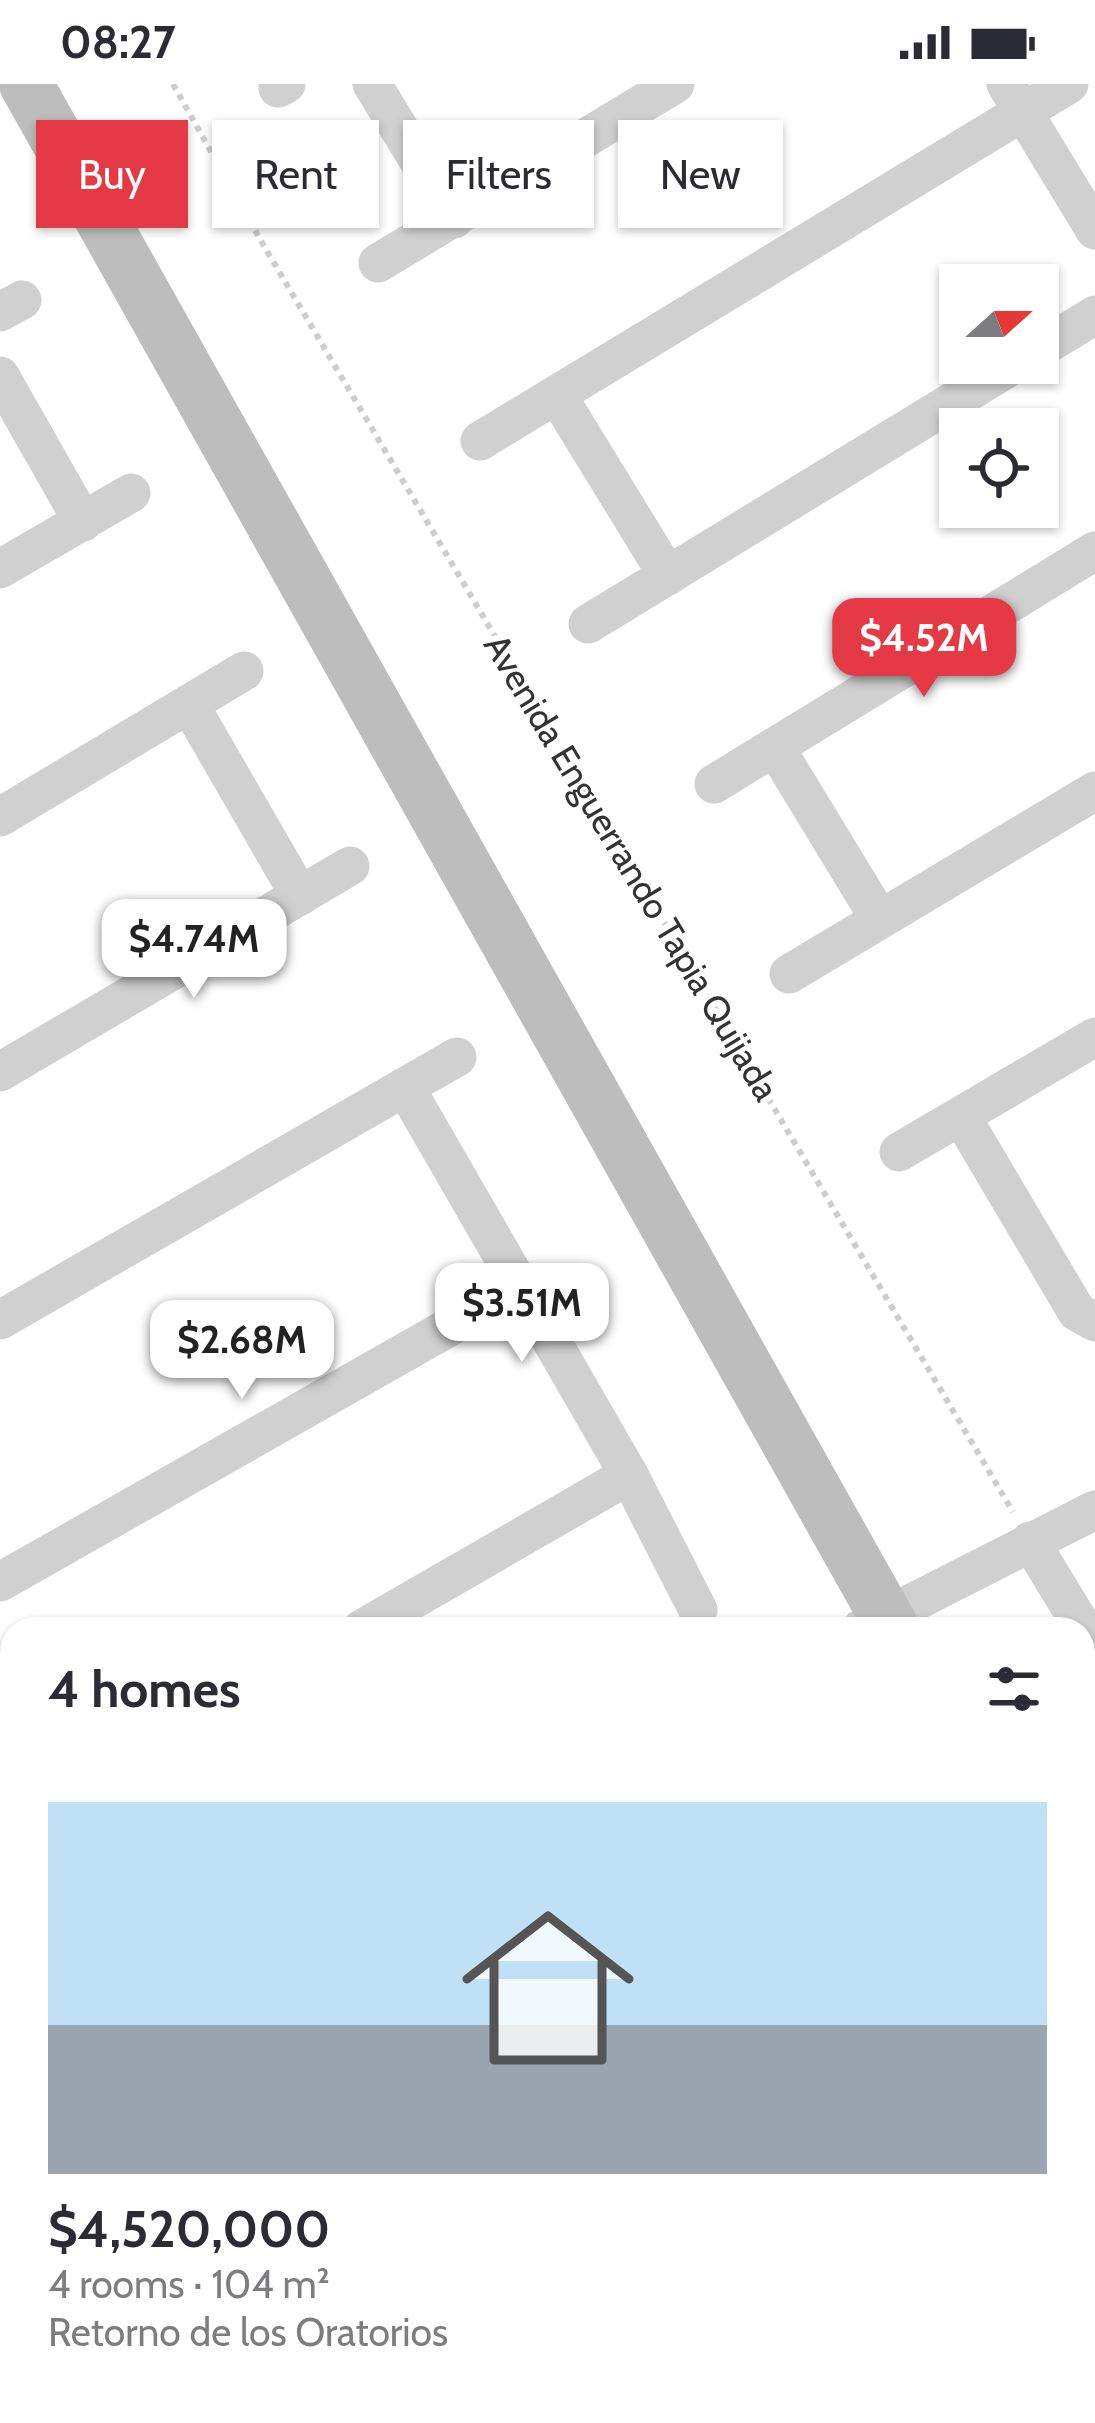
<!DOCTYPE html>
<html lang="en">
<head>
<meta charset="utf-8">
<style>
  :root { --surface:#fff; --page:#f7f7f7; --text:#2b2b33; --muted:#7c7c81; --accent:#e63946 }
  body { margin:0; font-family:Cabin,sans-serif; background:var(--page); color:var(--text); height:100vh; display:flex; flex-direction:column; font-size:45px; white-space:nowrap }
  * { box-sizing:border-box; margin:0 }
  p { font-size:39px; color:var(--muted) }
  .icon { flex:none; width:66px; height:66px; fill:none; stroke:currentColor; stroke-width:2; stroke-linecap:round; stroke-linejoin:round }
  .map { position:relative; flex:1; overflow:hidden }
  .side { position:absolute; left:0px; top:1533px; width:1095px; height:807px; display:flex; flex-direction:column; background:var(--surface); border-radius:36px 36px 0 0; box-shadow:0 3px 9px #0004 }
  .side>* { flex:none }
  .hud { position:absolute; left:36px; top:36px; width:1023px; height:108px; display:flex; gap:24px }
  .needle { width:78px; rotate:69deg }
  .tools { position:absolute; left:939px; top:180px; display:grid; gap:24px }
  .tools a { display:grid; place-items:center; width:120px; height:120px; border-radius:0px; background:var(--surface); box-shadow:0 3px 9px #0004; font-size:60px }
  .price { position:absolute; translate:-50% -102px; padding:0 27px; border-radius:24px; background:#fff; color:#222; font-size:39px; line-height:78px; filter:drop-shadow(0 3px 6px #0008) }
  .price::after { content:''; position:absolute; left:50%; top:72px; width:36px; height:27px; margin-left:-18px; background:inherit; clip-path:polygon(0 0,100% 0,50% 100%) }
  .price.selected { background:var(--accent); color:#fff }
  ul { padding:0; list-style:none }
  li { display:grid; align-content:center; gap:24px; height:636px; padding:0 48px }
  li span { display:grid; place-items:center; height:372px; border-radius:0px; color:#555 }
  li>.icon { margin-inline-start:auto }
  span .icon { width:216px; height:216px; fill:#fffc; stroke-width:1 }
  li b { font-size:51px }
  h2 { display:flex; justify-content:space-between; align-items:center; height:144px; padding:0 48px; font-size:51px }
  .tag { padding:0 42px; border-radius:0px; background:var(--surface); box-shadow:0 3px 9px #0004; font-size:42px; line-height:108px }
  .tag.selected { background:var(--accent); color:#fff }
  .status { display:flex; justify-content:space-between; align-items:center; height:84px; padding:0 60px; background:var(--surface); direction:ltr }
  .status svg { height:33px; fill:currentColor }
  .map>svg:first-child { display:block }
  .building { fill:#1a1a1a }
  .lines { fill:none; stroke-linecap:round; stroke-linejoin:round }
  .path { stroke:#cdcdcd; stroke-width:6; stroke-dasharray:6 6; stroke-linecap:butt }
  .street { stroke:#d0d0d0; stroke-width:39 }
  .secondary { stroke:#bdbdbd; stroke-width:54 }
  .labels { text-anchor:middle; stroke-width:12; stroke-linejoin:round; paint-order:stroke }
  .street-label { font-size:36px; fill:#333; stroke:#fff }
</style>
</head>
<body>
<div class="status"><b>08:27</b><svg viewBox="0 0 49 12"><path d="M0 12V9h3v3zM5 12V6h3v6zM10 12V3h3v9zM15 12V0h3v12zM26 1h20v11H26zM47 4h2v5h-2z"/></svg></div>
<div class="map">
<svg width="1095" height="2339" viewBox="0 0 1095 2339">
  <rect width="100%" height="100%" fill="#fff"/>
  <g class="building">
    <polygon points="0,1827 12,1847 12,1883 0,1890"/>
    <polygon points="0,2292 12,2315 12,2328 19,2328 24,2339 0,2339"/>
  </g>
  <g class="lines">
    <polyline class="path" points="173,0 261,157 1013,1428"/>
    <g class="street">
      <polyline points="372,0 454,135"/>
      <polyline points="1006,0 1095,146"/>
      <polyline points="278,4 286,0"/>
      <polyline points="378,179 675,0"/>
      <polyline points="0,228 22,216"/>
      <polyline points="1038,266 1095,231"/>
      <polyline points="0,292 83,438"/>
      <polyline points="557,311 668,492"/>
      <polyline points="480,357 1069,0"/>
      <polyline points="0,485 131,409"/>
      <polyline points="588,540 1016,279"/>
      <polyline points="189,620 300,812"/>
      <polyline points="775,663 879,834"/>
      <polyline points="714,700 1095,467"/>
      <polyline points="0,733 244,587"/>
      <polyline points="789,890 1095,707"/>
      <polyline points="0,988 350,782"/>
      <polyline points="405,1003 629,1391 698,1526"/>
      <polyline points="961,1032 1077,1228 1095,1238"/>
      <polyline points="899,1068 1095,953"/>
      <polyline points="0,1236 457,973"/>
      <polyline points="1030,1457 1095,1564"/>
      <polyline points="0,1498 520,1203"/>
      <polyline points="362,1545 629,1391"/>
      <polyline points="861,1545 1095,1426"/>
      <polyline points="0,1669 12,1690"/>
      <polyline points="0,1990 12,1984"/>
      <polyline points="1083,2177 1095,2197"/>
      <polyline points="0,2185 12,2202"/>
      <polyline points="1083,2309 1095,2303"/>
      <polyline points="78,2328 83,2339"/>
      <polyline points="378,2328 385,2339"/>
      <polyline points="662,2328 669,2339"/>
      <polyline points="921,2328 927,2339"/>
      <polyline points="157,2339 178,2328"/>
      <polyline points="1030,2339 1050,2328"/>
    </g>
    <g class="secondary">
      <polyline points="26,0 893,1545"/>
      <polyline points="1083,1871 1095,1892"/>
    </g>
  </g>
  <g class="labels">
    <g class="street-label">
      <text transform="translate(632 783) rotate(59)" y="13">Avenida Enguerrando Tapia Quijada</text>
    </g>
  </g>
</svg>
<div class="tools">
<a><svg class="needle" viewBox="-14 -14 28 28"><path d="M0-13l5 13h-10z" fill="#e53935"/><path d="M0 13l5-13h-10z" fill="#7c7c81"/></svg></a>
<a><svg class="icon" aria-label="locate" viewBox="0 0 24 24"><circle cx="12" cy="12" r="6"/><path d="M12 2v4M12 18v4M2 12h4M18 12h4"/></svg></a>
</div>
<b class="price selected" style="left:924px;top:616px">$4.52M</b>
<b class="price" style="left:194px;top:917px">$4.74M</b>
<b class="price" style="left:522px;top:1281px">$3.51M</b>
<b class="price" style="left:242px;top:1318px">$2.68M</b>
<div class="hud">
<a class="tag selected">Buy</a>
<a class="tag">Rent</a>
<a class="tag">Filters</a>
<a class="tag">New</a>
</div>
<section class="side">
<h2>4 homes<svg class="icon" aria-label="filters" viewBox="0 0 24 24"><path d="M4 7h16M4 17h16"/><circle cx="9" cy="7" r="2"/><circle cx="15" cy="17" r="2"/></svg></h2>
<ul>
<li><span style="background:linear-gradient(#bfe0f5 60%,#9aa5b1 0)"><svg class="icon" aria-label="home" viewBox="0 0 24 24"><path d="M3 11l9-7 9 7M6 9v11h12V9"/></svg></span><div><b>$4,520,000</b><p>4 rooms · 104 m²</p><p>Retorno de los Oratorios</p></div></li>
</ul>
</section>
</div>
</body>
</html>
